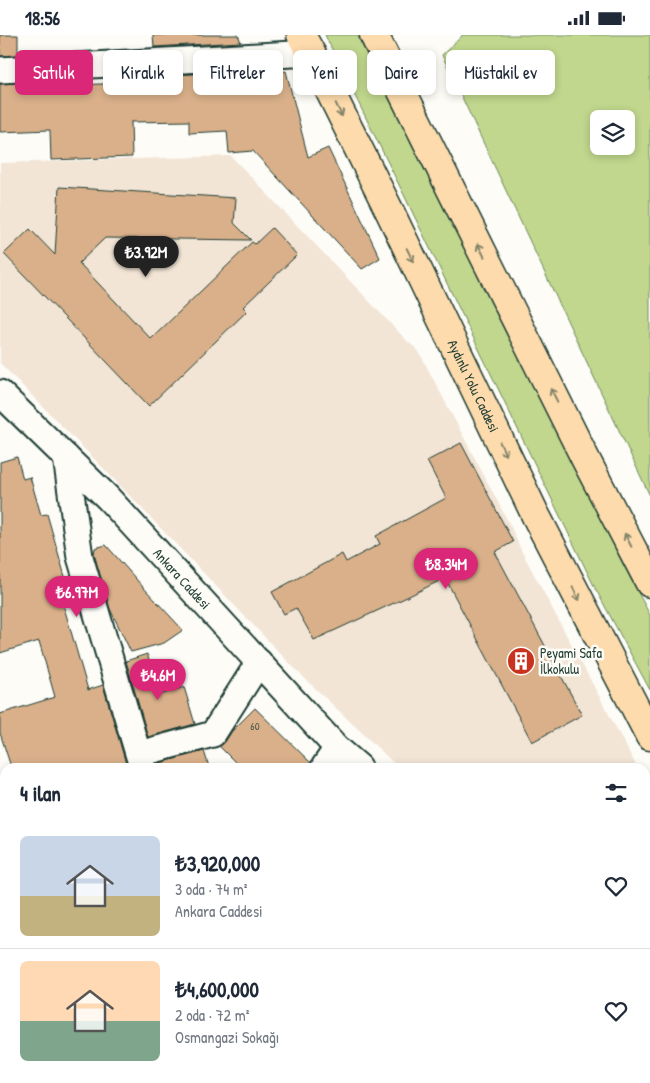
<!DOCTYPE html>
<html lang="tr">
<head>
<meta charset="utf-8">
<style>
  :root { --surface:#fff; --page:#f2f2f3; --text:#1f2937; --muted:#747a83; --line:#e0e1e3; --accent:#db2777 }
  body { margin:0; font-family:"Patrick Hand",sans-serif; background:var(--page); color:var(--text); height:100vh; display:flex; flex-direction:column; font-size:19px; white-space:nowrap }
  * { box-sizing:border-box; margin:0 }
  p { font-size:16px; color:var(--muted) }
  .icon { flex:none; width:28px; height:28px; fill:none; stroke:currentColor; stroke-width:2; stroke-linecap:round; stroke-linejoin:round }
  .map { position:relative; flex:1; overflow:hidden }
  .details { position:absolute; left:0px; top:728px; width:650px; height:321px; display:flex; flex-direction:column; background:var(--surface); border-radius:15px 15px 0 0; box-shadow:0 2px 8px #0003 }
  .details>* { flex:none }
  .guide { position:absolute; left:15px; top:15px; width:620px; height:45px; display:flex; gap:10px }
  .fabs { position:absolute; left:590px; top:75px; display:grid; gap:10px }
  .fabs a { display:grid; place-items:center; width:45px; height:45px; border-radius:8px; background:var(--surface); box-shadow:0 2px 8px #0003; font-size:25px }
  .price { position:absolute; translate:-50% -42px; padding:0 11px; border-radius:18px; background:var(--accent); color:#fff; font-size:16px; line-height:32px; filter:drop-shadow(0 1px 2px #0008) }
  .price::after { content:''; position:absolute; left:50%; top:30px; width:15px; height:11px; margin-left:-8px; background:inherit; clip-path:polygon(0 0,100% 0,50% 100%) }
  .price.active { background:#222; color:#fff }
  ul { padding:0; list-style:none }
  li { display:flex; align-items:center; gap:15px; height:125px; padding:0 20px }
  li+li { border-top:1px solid var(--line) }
  li span { display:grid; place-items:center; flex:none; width:140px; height:100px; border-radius:8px; color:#555 }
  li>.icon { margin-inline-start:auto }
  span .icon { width:60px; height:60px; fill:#fffc; stroke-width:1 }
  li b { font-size:21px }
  h2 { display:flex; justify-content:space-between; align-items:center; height:60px; padding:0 20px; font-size:21px }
  .tag { padding:0 18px; border-radius:8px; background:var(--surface); box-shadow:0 2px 8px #0003; font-size:18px; line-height:45px }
  .tag.active { background:var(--accent); color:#fff }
  .status { display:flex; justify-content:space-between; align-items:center; height:35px; padding:0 25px; background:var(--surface); direction:ltr }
  .status svg { height:14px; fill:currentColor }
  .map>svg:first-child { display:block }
  .built { fill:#f2e5d6 }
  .green { fill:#c0d78d; stroke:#708a60; fill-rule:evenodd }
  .building { fill:#d9b08a; stroke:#1f3d34 }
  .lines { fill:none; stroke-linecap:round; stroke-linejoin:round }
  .minor-casing { stroke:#1f3d34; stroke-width:29 }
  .major-casing { stroke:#1f3d34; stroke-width:31 }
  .minor { stroke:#fdfcf7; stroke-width:25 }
  .major { stroke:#fedbac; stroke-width:28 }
  .oneway { stroke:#83846a }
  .labels { text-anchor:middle; stroke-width:5; stroke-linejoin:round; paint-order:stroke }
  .number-label { font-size:11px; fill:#4e5a4a }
  .street-label { font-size:14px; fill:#1f3d34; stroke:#fdfcf7 }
  .poi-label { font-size:14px; fill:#1f3d34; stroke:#fdfcf7; text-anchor:start }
</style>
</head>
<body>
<div class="status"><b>18:56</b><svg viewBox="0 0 49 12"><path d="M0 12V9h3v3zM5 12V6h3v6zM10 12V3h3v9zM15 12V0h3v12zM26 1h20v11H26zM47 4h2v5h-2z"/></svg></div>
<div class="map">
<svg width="650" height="1048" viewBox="0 0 650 1048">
  <rect width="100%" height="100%" fill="#fdfcf7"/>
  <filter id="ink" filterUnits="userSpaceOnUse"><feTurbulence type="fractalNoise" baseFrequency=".02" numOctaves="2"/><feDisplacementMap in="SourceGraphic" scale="10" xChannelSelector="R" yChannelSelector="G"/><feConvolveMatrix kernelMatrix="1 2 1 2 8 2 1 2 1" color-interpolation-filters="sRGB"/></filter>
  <g filter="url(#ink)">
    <polygon class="built" points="231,121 407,306 418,315 511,492 521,515 637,732 398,732 298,637 105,435 0,328 0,128"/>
    <g class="green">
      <polygon points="325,0 357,0 625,533 650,580 650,655 594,551 405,162"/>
      <path d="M462 0H650V461L442 20 462 1ZM599 84H626V111H599Z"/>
      <polygon points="648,754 650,757 650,976 645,971 645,760"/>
    </g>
    <g class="building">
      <polygon points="0,0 18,0 18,20 0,21"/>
      <polygon points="153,0 238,0 241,7 154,12"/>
      <polygon points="250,36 251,44 286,36 308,122 328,113 380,223 362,234 253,116 229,118 227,96 189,98 189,86 131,87 132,122 51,125 50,95 0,97 0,49 19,48 19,52 155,47 154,41"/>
      <polygon points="59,152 236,163 234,188 251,205 105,203 79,228 151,304 252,207 255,209 272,193 297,220 243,272 247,276 149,371 4,219 30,194 55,220"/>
      <polygon points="461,408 513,507 495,517 582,680 532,707 445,543 407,562 314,605 296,573 284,579 272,557 342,519 346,527 380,509 376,501 446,463 427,426"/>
      <polygon points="17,422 23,444 30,442 41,480 47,479 70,559 61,562 88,655 103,650 127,732 11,732 0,698 0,679 55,662 39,606 0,618 0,427"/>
      <polygon points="106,510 143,552 183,595 164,608 131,617 110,574 94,519 95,513"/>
      <polygon points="147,619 160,660 184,652 195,689 148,702 126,626"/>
      <polygon points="255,673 311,728 310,732 240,732 219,711 225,707 232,696"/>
      <polygon points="204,716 209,732 156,732 156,729"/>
    </g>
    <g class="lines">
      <defs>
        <g id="minor">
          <polyline points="0,35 311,18"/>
          <path id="s1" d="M0 358 108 463 337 713 359 732"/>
          <polyline points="66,422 80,522 142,732"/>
          <polyline points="139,719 213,699 259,627"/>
          <polyline points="324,732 337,713"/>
          <polyline points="0,769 5,786"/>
          <polyline points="0,923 5,921"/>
          <polyline points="645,1023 650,1009"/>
          <polyline points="80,1044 81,1048"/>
          <polyline points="225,1044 227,1048"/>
          <polyline points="390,1048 392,1044"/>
          <polyline points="517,1048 519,1044"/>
          <polyline points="636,1048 638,1044"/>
        </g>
        <g id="major">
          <path id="s2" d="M301 0 311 18 390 177 535 479 650 701"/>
          <polyline points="374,0 586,425 650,548"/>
        </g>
      </defs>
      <use href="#minor" class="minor-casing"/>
      <use href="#major" class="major-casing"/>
      <use href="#minor" class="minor"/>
      <use href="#major" class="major"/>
    </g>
    <defs><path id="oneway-shaft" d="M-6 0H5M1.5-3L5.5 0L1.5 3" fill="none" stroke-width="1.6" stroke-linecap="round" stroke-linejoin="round" transform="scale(1.25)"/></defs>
    <g class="oneway">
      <use href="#oneway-shaft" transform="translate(339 75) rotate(64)"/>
      <use href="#oneway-shaft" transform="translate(481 215) rotate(-117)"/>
      <use href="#oneway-shaft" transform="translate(410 220) rotate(64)"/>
      <use href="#oneway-shaft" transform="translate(554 360) rotate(-117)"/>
      <use href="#oneway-shaft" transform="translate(503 414) rotate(64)"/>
      <use href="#oneway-shaft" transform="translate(628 505) rotate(-117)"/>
      <use href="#oneway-shaft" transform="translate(576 559) rotate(63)"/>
    </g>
  </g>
  <defs>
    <symbol id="building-disc" viewBox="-11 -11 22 22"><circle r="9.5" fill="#c8321e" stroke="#fdfcf7"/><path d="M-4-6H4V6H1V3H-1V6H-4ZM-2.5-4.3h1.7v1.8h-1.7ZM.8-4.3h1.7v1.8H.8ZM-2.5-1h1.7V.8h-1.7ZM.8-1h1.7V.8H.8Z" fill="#fff"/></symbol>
  </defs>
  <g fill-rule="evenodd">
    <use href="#building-disc" x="505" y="610" width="32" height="32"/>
  </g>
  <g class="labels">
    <g class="number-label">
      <text x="255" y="695">60</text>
    </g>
    <g class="street-label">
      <text dy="5" stroke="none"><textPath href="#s2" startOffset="391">Aydınlı Yolu Caddesi</textPath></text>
      <text dy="5" stroke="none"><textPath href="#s1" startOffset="260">Ankara Caddesi</textPath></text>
    </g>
    <g class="poi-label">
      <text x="540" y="623">Peyami Safa<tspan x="540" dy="16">İlkokulu</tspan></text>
    </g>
  </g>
</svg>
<div class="fabs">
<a><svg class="icon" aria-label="layers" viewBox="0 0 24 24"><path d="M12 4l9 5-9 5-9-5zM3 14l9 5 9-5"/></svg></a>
</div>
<b class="price active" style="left:146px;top:243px">₺3.92M</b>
<b class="price" style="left:446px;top:555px">₺8.34M</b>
<b class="price" style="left:77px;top:583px">₺6.97M</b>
<b class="price" style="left:158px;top:666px">₺4.6M</b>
<div class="guide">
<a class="tag active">Satılık</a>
<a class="tag">Kiralık</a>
<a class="tag">Filtreler</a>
<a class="tag">Yeni</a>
<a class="tag">Daire</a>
<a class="tag">Müstakil ev</a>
</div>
<section class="details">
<h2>4 ilan<svg class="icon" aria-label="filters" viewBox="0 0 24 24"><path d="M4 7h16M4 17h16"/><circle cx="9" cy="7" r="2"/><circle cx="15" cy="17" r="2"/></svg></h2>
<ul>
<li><span style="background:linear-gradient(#c9d6e8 60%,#c2b280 0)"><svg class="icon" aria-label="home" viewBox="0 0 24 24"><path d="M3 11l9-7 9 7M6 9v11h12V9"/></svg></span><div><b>₺3,920,000</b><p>3 oda · 74 m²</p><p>Ankara Caddesi</p></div><svg class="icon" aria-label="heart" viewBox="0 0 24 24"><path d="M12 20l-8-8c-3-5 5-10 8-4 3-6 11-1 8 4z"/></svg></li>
<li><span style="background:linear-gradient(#ffd9b3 60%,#7fa58c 0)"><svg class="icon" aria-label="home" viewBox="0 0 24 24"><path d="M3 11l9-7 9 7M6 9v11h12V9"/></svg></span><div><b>₺4,600,000</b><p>2 oda · 72 m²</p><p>Osmangazi Sokağı</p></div><svg class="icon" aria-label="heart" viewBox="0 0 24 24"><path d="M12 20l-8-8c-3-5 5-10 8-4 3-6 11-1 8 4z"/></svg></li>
</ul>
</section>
</div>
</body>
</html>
